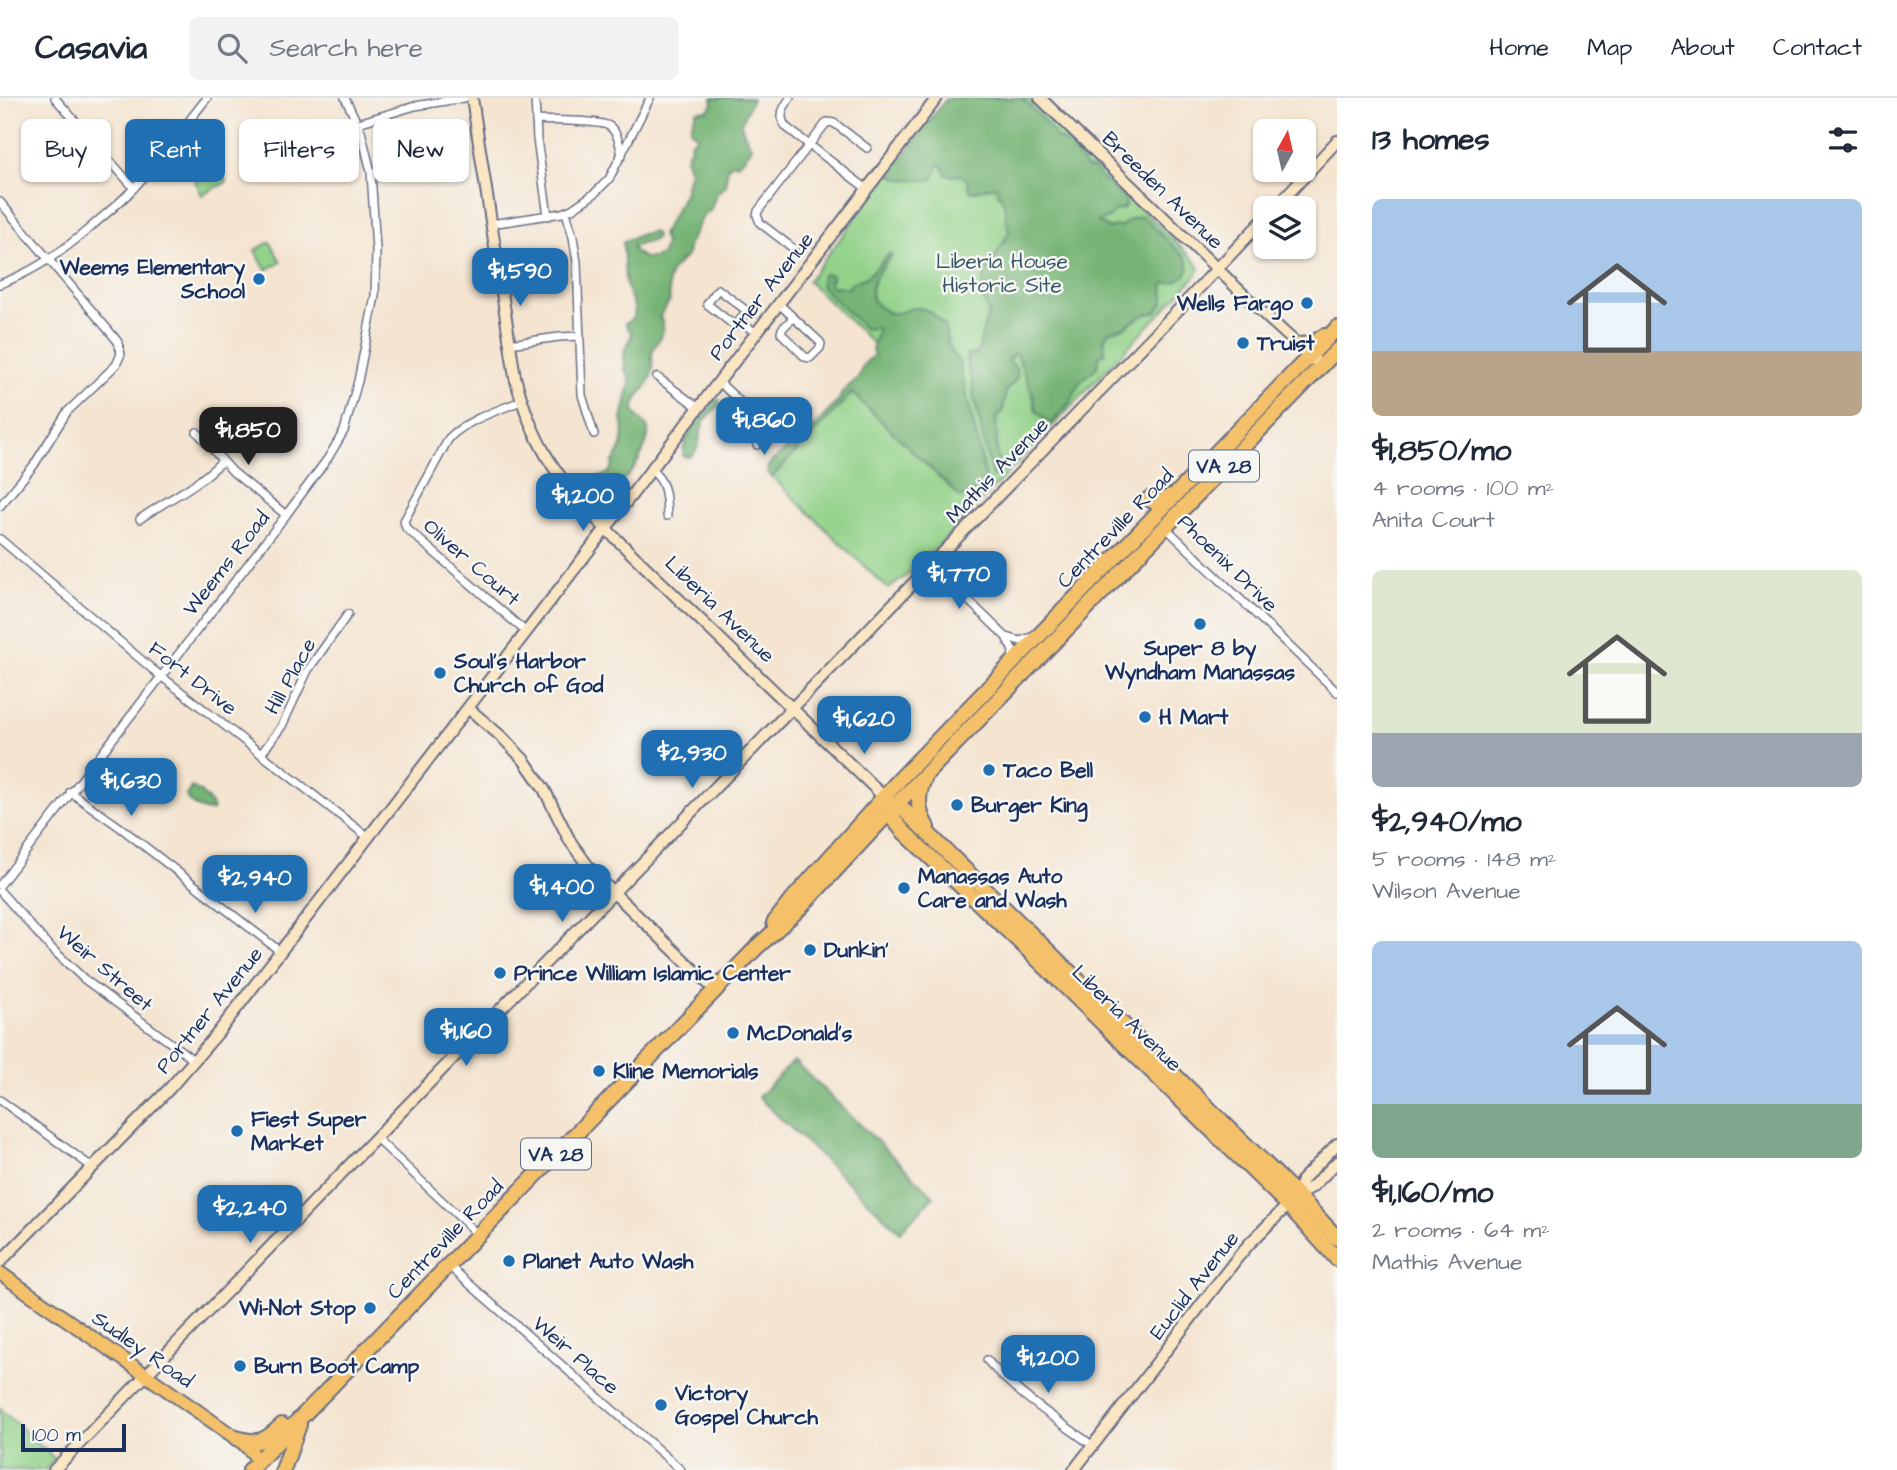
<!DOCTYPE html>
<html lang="en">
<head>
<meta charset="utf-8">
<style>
  :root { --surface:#fff; --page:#f2f2f3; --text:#1f2937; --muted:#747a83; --line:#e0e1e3; --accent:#1f6fb2 }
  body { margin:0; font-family:"Architects Daughter",sans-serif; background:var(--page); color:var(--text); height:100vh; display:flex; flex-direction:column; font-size:26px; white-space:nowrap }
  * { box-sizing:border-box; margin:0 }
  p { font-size:23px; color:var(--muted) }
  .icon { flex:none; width:38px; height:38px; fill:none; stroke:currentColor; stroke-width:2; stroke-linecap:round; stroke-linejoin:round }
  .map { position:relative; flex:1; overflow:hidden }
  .sheet { display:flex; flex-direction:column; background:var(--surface); width:560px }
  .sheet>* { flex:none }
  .guide { position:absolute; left:21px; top:21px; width:665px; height:63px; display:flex; gap:14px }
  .needle { width:46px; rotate:8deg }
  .tools { position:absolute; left:1253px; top:21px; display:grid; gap:14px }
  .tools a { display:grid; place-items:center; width:63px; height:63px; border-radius:10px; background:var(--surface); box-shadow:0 2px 5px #0004; font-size:35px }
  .scale { position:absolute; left:21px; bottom:18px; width:105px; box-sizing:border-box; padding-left:7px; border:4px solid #1b2f5e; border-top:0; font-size:19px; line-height:24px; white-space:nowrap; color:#1b2f5e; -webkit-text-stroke:5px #f6f6f2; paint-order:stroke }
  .price { position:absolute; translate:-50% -60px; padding:0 16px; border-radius:14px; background:var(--accent); color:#fff; font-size:23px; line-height:46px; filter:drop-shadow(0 2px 4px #0008) }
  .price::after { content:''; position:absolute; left:50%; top:42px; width:21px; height:16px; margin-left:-10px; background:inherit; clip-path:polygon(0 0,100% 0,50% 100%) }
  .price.active { background:#222; color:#fff }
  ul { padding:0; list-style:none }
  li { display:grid; align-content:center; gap:14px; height:371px; padding:0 35px }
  li span { display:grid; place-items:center; height:217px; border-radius:10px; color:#555 }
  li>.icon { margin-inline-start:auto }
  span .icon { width:126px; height:126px; fill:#fffc; stroke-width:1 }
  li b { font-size:30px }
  h2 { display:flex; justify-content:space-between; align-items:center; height:84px; padding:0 35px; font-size:30px }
  .tag { padding:0 24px; border-radius:10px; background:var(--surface); box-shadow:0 2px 5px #0004; font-size:24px; line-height:63px }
  .tag.active { background:var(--accent); color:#fff }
  header { display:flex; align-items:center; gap:42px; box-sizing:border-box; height:98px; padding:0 35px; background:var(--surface); border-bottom:2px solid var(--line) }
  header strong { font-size:33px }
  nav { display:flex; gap:38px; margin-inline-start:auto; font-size:24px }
  .search { width:490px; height:63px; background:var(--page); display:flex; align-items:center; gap:18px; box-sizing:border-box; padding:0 24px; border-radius:10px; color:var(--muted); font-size:26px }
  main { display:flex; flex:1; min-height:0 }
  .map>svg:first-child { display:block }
  .green { fill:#93d289; stroke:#578074; stroke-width:2 }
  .forest { fill:#76b475; stroke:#48726a; stroke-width:2 }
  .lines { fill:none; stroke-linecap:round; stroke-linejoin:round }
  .street-casing { stroke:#676e86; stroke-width:10 }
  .secondary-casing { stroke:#676e86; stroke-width:14 }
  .primary-casing { stroke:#676e86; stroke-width:16 }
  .highway-casing { stroke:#676e86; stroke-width:18 }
  .street { stroke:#fff; stroke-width:7 }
  .secondary { stroke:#fbe6c4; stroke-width:10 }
  .primary { stroke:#f4c16b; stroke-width:12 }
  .highway { stroke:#f4c16b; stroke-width:14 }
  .poi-dot { fill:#1f6fb2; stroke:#f6f6f2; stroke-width:2.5 }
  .labels { text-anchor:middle; stroke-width:5; stroke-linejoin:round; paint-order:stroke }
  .shield { fill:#f6f6f2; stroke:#5d6b8a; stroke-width:2 }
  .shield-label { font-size:19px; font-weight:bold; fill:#1b2f5e }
  .street-label { font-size:21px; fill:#1b2f5e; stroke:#f6f6f2 }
  .park-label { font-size:21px; fill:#395869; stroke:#f6f6f2 }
  .poi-label { font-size:21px; font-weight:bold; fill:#1b2f5e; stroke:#f6f6f2; text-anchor:start }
</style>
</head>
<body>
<header>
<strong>Casavia</strong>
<div class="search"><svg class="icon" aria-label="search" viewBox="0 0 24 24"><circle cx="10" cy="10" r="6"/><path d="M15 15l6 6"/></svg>Search here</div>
<nav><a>Home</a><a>Map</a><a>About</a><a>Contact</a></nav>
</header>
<main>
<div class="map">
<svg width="1337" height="1372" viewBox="0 0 1337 1372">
  <rect width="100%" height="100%" fill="#f6f6f2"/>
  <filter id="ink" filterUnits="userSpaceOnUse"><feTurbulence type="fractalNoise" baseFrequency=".0143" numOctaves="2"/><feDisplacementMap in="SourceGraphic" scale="14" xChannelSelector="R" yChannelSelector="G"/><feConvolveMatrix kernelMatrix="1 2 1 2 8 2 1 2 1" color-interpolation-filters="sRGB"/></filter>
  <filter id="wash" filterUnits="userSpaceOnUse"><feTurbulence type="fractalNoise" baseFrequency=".00686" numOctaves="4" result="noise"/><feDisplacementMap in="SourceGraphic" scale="28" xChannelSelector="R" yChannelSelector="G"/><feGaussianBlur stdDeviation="1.57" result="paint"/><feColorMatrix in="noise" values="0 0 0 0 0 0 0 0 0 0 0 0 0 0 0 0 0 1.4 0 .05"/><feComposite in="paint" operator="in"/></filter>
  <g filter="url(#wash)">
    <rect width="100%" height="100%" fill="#f4e4d0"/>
    <g class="green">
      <polygon points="947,0 1027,0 1194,162 1200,170 1196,178 916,471 888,491 772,379 886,258 808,183"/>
      <polygon points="219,70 227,84 202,97 195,83"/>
      <polygon points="270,144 281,164 266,172 255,152"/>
      <polygon points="0,1311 55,1361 45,1372 0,1372"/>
    </g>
    <g class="forest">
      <path d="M712 0H752C750 7 748 10 745 16 737 29 746 38 752 49L746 58 737 66 732 65 728 69 725 87 716 97 710 113 704 116 688 148 687 157 672 172 668 183 670 203 660 217C661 222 664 228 663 233 662 242 652 247 652 257 652 268 655 271 649 283 645 291 638 297 635 305 630 319 645 321 648 332 650 345 632 378 621 383 613 388 604 386 595 383L597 379C608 377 612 374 613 363 623 353 626 334 622 321L630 285 629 278 625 272 624 254 632 236 625 226 634 219 635 212 625 183 623 144 642 136 653 134 656 137 654 142 632 149C638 161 651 163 662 156L665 145 662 137 684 96 690 72C684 60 686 60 691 49L690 45 695 41 697 37 691 33V27L697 13 708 12 713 6Z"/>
      <path d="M947 0H1022L1043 22 1057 40 1068 45 1073 51 1086 70 1094 71 1103 82 1125 101 1126 108 1121 112H1115L1110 119 1098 124 1105 128 1107 131 1115 128 1120 129 1131 121 1142 118 1186 160C1194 175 1179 185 1165 185L1163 188 1164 204 1156 214 1143 217 1125 229 1108 234 1104 243 1105 256H1100L1097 269 1079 285 1071 303 1052 325 1046 322 1036 313 1033 298 1018 258 1015 255 1008 262 1016 270 1017 280 1006 293 1003 312 996 321 998 374 993 379H992L973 295C976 280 964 272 967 256L976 257C983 243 981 230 989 215L982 199C985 192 982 185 984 178L1009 134 1004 105 995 88 971 94 967 82 961 77 952 78 946 76 942 67H938L934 80 931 82 900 81 889 76Z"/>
      <path d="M890 155 892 157C882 169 862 191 876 206 880 209 886 214 890 215 900 217 908 209 918 210 930 211 937 220 945 228 946 242 950 254 959 265L987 384 986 387 961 400 852 295 772 379 768 375 767 370 771 364 810 333 825 317 839 302 842 294 858 280 864 266 874 257 872 251 878 231 876 230 865 231 825 192 821 187 822 178 824 176 832 177V181L829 183 833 190 837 188 848 190 853 184 867 179Z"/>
      <path d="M718 301 720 305C716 312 710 316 705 322 697 335 703 349 690 359H684C678 343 704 316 715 302Z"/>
      <path d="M191 689C200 692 211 703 213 712 203 715 190 706 186 698L189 695Z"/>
      <polygon points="794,963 934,1098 900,1134 758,999"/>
    </g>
  </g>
  <g filter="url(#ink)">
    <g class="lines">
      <defs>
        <g id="street">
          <polyline points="55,0 134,90"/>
          <polyline points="535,0 537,41 548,118"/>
          <path d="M790 0C783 10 778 18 786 29L867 91"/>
          <path d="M536 22C550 23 600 22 609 28 618 34 620 48 622 58"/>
          <polyline points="358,25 415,8 464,0"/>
          <polyline points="0,104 115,240 118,244 121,256 116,267 67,314 34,367 0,408"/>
          <polyline points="566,114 573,139 577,164 582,297 594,336"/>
          <polyline points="491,126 562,115 572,111 594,96 609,81 650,0"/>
          <polyline points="794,151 760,125 757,117 758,113 827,24 834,25 867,50"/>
          <path d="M0 186C35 173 63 153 91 129 104 117 119 106 131 93 159 64 182 31 207 0"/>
          <polygon points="718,191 747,213 735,228 707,206"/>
          <polyline points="779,206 820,244 821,246 820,250 810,260 805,259 781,235 782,231 793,220"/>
          <polyline points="740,223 756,235"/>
          <polyline points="509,246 559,239 580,238"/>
          <polyline points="657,279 699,310"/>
          <polyline points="719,284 770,332 757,347 752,315"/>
          <path d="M521 303C497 313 468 321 449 340L404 423 406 430 526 534"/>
          <polyline points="197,334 233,374 286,417"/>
          <path d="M651 372C667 384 666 399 667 418"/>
          <path d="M140 421C168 401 198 388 221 364"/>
          <polyline points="1163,427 1337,594"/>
          <polyline points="0,441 152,571 369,740"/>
          <polyline points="932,467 1006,539 1013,553 1012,562"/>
          <polyline points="1007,539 1020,543 1032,539"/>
          <polyline points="261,656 282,628 308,572 348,516"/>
          <polyline points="70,694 121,730 281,854"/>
          <polyline points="0,787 286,417 328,360 344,333 358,283 375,198 376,152 371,74 361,33 345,0"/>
          <polyline points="0,793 48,847 84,881 195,963"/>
          <polyline points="0,1002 92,1069"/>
          <polyline points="376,1040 478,1137"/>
          <polyline points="449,1168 681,1372"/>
          <path d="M987 1262C1015 1295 1058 1322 1093 1348"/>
        </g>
        <g id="secondary">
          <path d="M472 0 515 279C533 347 557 381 606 431L883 698"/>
          <polyline points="1040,0 1266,218 1321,268"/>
          <polyline points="1275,110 1337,43"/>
          <polyline points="468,610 503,640 524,662 544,691 570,743 593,775 715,892"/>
          <polyline points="1297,1097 1312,1089 1337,1064"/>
          <polyline points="0,1164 170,990 217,936 937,0"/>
          <polyline points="54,1372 1180,210 1265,120"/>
          <polyline points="1074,1372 1238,1159 1249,1146 1288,1107 1297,1097 1302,1082 1337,1046"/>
        </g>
        <polyline id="primary" points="0,1175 243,1345 252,1354 258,1364"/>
        <g id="highway">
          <polyline points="1298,247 1312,246 1324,238"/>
          <polyline points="1149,401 1158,406 1171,398"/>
          <path d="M925 679C916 697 917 713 927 729"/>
          <polyline points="889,705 893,710 902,710 1297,1097 1337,1140"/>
          <polyline points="893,710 892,720 904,734 1025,849 1288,1107 1337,1161"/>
          <polyline points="774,825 791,803 900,681 1337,230"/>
          <path d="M236 1340C260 1347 265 1343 282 1327"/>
          <polyline points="250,1372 757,849 800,810 893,710 1337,252"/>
          <polyline points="283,1372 299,1327"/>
        </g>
      </defs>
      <use href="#street" class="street-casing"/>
      <use href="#secondary" class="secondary-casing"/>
      <use href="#primary" class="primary-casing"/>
      <use href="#highway" class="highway-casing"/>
      <use href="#street" class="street"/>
      <use href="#secondary" class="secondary"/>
      <use href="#primary" class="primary"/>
      <use href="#highway" class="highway"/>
    </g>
  </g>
  <g class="poi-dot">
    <circle cx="259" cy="181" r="7"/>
    <circle cx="1307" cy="205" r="7"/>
    <circle cx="1243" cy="245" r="7"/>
    <circle cx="1200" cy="526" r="7"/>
    <circle cx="440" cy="575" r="7"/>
    <circle cx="1145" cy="619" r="7"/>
    <circle cx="989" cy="672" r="7"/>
    <circle cx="957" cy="707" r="7"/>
    <circle cx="904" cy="790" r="7"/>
    <circle cx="810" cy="852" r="7"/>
    <circle cx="500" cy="875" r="7"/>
    <circle cx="733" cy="935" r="7"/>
    <circle cx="599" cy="973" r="7"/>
    <circle cx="237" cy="1033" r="7"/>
    <circle cx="509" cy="1163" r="7"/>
    <circle cx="370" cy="1210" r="7"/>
    <circle cx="240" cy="1268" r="7"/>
    <circle cx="661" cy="1307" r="7"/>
  </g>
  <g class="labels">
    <g class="shield">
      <rect x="1189" y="352.5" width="70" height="31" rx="5"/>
      <rect x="521" y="1040.5" width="70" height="31" rx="5"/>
    </g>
    <g class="shield-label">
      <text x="1224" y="375">VA 28</text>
      <text x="556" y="1063">VA 28</text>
    </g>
    <g class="street-label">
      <text transform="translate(1163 92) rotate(44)" y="7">Breeden Avenue</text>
      <text transform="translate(761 198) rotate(-52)" y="7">Portner Avenue</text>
      <text transform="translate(997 372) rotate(-46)" y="7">Mathis Avenue</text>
      <text transform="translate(1115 430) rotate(-46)" y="7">Centreville Road</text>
      <text transform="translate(472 464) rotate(41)" y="7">Oliver Court</text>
      <text transform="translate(226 465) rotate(-52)" y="7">Weems Road</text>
      <text transform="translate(1228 465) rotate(44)" y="7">Phoenix Drive</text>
      <text transform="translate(720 511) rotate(44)" y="7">Liberia Avenue</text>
      <text transform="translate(290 578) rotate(-61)" y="7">Hill Place</text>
      <text transform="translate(193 580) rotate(38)" y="7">Fort Drive</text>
      <text transform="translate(105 870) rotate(41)" y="7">Weir Street</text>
      <text transform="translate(209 912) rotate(-51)" y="7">Portner Avenue</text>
      <text transform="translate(1127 920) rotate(44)" y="7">Liberia Avenue</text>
      <text transform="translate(445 1141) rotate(-46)" y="7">Centreville Road</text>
      <text transform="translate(1194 1187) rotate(-52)" y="7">Euclid Avenue</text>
      <text transform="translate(143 1251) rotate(35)" y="7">Sudley Road</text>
      <text transform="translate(576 1257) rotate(41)" y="7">Weir Place</text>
    </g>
    <g class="park-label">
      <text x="1002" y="170">Liberia House<tspan x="1002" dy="24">Historic Site</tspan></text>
    </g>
    <g class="poi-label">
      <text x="245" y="176" text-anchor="end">Weems Elementary<tspan x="245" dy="24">School</tspan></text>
      <text x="1293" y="212" text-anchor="end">Wells Fargo</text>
      <text x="1257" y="252">Truist</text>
      <text x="1200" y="557" text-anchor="middle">Super 8 by<tspan x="1200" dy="24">Wyndham Manassas</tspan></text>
      <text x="454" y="570">Soul's Harbor<tspan x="454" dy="24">Church of God</tspan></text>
      <text x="1159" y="626">H Mart</text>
      <text x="1003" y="679">Taco Bell</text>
      <text x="971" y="714">Burger King</text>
      <text x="918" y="785">Manassas Auto<tspan x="918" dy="24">Care and Wash</tspan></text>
      <text x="824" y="859">Dunkin'</text>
      <text x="514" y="882">Prince William Islamic Center</text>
      <text x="747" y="942">McDonald's</text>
      <text x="613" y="980">Kline Memorials</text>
      <text x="251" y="1028">Fiest Super<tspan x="251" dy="24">Market</tspan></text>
      <text x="523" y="1170">Planet Auto Wash</text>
      <text x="356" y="1217" text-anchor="end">Wi-Not Stop</text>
      <text x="254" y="1275">Burn Boot Camp</text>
      <text x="675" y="1302">Victory<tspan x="675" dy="24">Gospel Church</tspan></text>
    </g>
  </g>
</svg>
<div class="tools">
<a><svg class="needle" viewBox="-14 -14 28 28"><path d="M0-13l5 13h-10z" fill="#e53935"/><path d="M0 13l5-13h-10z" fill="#747a83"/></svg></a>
<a><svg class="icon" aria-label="layers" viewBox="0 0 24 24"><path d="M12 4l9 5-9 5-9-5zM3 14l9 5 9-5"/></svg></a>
</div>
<div class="scale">100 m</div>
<b class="price" style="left:520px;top:210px">$1,590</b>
<b class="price" style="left:764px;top:359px">$1,860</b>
<b class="price active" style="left:248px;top:369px">$1,850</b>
<b class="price" style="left:583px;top:435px">$1,200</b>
<b class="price" style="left:959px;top:513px">$1,770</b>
<b class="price" style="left:864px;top:658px">$1,620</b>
<b class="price" style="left:692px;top:692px">$2,930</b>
<b class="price" style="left:131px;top:720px">$1,630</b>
<b class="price" style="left:255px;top:817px">$2,940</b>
<b class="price" style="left:562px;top:826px">$1,400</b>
<b class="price" style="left:466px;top:970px">$1,160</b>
<b class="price" style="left:250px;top:1147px">$2,240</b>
<b class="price" style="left:1048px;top:1297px">$1,200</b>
<div class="guide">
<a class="tag">Buy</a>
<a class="tag active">Rent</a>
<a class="tag">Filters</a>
<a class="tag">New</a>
</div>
</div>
<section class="sheet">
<h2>13 homes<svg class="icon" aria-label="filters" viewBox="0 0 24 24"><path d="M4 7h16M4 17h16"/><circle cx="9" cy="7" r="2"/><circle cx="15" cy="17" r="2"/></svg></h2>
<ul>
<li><span style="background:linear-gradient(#a9c7e8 70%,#b9a48a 0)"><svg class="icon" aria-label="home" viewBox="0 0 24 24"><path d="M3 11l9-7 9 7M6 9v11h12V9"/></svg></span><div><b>$1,850/mo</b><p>4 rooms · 100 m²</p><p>Anita Court</p></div></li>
<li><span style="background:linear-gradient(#dfe7d0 75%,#9aa5b1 0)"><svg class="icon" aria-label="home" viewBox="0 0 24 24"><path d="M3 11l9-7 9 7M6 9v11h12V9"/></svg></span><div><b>$2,940/mo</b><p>5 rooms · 148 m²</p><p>Wilson Avenue</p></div></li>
<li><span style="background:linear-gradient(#a9c7e8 75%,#7fa58c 0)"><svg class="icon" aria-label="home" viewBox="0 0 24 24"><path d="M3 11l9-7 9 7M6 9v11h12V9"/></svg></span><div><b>$1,160/mo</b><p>2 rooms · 64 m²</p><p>Mathis Avenue</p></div></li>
</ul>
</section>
</main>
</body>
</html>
